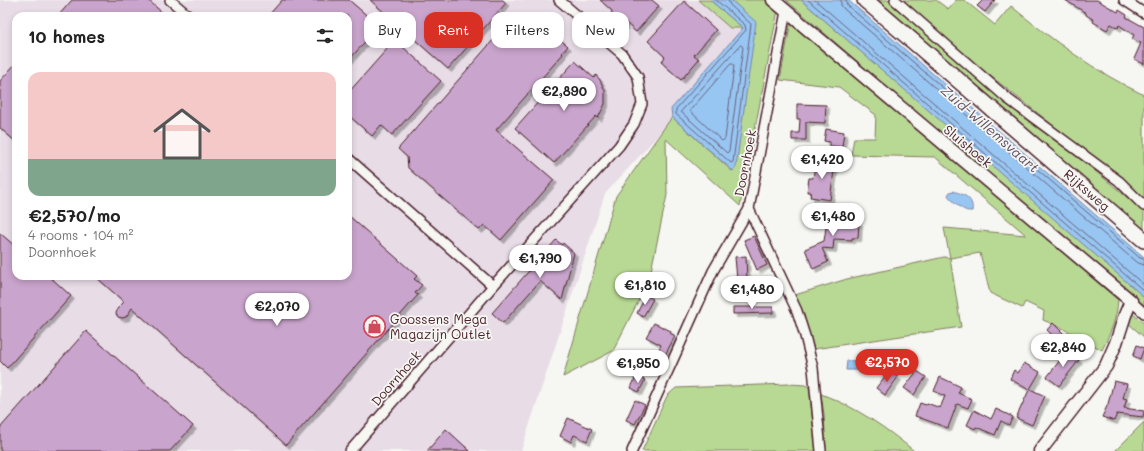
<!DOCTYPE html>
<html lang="en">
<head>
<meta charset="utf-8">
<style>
  :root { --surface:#fff; --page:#f6f6f6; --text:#222; --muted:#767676; --accent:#d93025 }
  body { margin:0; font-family:Mali,sans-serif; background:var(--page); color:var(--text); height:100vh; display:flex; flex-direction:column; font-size:15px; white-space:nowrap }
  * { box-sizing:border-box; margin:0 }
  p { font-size:13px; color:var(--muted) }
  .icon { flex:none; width:22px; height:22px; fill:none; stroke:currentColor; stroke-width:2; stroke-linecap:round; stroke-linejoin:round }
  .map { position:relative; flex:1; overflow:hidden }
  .drawer { position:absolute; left:12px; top:12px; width:340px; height:268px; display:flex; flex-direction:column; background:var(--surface); border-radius:12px; box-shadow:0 2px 6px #0003 }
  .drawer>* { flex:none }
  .banner { position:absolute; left:364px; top:12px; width:380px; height:36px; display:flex; gap:8px }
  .price { position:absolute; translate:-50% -34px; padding:0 9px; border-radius:14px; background:#fff; color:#222; font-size:13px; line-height:26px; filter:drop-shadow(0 1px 2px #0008) }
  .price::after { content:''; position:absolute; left:50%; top:24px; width:12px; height:9px; margin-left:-6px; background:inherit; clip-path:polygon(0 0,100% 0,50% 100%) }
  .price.active { background:var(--accent); color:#fff }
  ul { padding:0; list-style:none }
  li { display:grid; align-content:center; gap:8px; height:212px; padding:0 16px }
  li span { display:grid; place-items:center; height:124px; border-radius:12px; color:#555 }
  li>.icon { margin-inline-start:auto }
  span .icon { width:72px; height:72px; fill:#fffc; stroke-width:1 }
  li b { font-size:17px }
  h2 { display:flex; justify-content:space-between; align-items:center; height:48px; padding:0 16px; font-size:17px }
  .chip { padding:0 14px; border-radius:12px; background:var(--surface); box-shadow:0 2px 6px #0003; font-size:14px; line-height:36px }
  .chip.active { background:var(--accent); color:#fff }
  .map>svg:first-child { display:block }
  .built { fill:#e8dde7; fill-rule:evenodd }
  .green { fill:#b8d993; stroke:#817c5f }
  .water { fill:#98c6f3; stroke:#7983a3 }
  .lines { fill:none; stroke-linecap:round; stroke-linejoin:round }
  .shore { stroke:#69627b; stroke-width:1 }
  .building { fill:#c9a4cc; stroke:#4a1f2b; filter:url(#shadow) }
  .minor-casing { stroke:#4a1f2b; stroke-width:12 }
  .tertiary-casing { stroke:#4a1f2b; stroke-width:15 }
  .primary-casing { stroke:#4a1f2b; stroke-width:18 }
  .minor { stroke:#f6f6f2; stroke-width:9 }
  .tertiary { stroke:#f6f6f2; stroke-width:12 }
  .primary { stroke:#f6f6f2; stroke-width:15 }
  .labels { text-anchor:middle; stroke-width:3.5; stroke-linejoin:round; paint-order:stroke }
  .street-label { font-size:13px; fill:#4a1f2b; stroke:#f6f6f2 }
  .poi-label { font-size:13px; fill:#4a1f2b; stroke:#f6f6f2; text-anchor:start }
  .water-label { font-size:14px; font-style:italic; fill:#615167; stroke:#f6f6f2 }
</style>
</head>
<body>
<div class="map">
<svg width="1144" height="451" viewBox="0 0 1144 451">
  <defs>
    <filter id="shadow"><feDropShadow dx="3.5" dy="3.5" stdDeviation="0" flood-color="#0004"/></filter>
  </defs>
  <rect width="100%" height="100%" fill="#f6f6f2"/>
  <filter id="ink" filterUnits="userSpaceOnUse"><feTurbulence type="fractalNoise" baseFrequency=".025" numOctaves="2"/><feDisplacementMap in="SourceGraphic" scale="8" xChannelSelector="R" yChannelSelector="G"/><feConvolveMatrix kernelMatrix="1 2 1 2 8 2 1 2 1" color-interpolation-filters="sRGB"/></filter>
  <g filter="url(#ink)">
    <path class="built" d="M0 0H738L762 21 605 194 521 451H0ZM16 16H348V276H16Z"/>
    <g class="green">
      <polygon points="698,0 710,0 743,28 730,28"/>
      <polygon points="731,0 766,0 778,10 740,206 666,139 667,195 649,280 613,351 563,377 616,196 672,117 732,171 755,22"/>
      <polygon points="786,0 801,0 1128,282 1144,297 1144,309"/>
      <path d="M871 0H888C968 76 1061 139 1144 212V232Z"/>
      <path d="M902 0H936L948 9 956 0H964L995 25 1011 6C1052 40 1096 72 1144 95V200L1111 171 983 70Z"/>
      <path d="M791 21 1118 300C1117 318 1110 334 1102 350L1062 328 1043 320 1044 311 1025 302 1022 308 990 293 980 253 950 258 961 327 814 349 795 295 847 279 944 257 950 258 944 228 1026 235 935 157 851 155 854 138H875L876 115 839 87 780 80Z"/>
      <polygon points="1133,314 1144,323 1144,337 1128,323 1131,315"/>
      <polygon points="790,384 805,385 809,387 816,451 642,451 667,396 676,388"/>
      <path d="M821 394C856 407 885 427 914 451H826L824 414Z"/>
      <polygon points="1144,422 1144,451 1115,451"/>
    </g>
    <g class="water">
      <polygon points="710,0 731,0 756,22 736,167 733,171 672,117 671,109 743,28"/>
      <polygon points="801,0 848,0 1144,257 1144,297"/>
      <path d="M953 191C963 194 974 198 972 211 970 211 967 211 965 210 962 209 950 199 948 195L950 192Z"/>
      <polygon points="871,360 872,370 846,370 847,361"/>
    </g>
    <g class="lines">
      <g class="shore">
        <polyline points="716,0 745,25 746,30 676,109 676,114 731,163 733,162 751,24 730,5 728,0"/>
        <polyline points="808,0 1144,291"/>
        <polyline points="815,0 1144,285"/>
        <polyline points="841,0 841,5 844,9 1136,262 1144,265"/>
        <polyline points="846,0 847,5 1140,258 1144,259"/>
        <polygon points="741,45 743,47 729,151 727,153 681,112"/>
        <polygon points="731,64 733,64 734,66 725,139 722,141 690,111"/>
      </g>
    </g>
    <g class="building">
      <polygon points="72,0 148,0 166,16 58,16"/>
      <polygon points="282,0 349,0 379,26 348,61 348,16 268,16"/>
      <polygon points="370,0 503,0 506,3 448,69"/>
      <polygon points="600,0 652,0 659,6 636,32 625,22 624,27 609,24 612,11"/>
      <polygon points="983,0 995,0 985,12 977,6"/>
      <polygon points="1065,0 1097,0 1118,12 1119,10 1127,15 1126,17 1144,27 1144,64 1134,59 1141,43 1132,39 1134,35 1119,25 1118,28 1111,24 1107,30 1093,22 1094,20 1086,15 1086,13"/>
      <polygon points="684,1 716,30 694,55 699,59 681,80 661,62 665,57 648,41"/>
      <polygon points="523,18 547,39 552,33 568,46 562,53 563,54 496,130 554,180 501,240 484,225 479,230 408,168 407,157 398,149 508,23 514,29"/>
      <polygon points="395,40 441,81 392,135 381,125 372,136 348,115 348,93"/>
      <polygon points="575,61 594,78 596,75 600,80 605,91 605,104 598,118 596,116 554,163 515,128"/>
      <polygon points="16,63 16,142 0,128 0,81"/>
      <polygon points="797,104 826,105 825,123 806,122 806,140 792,140 792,133 799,133 800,119 797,119"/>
      <polygon points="826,129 844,132 842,147 830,146 830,142 824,141"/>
      <polygon points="816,160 835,163 830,200 810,197 811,192 807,192 809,178 813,178"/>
      <polygon points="828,214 848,215 848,220 859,222 858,238 852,238 852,240 834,239 833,249 822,248 828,262 813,269 805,249 824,241"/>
      <polygon points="348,215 417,276 414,279 422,285 415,293 418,295 286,445 132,308 126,317 122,318 118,317 116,314 117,309 124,302 95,276 348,276"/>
      <polygon points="0,233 16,247 16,276 49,276 71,296 7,368 0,361"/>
      <polygon points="754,236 767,265 757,270 744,240"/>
      <polygon points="556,240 562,245 563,243 574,253 562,300 540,281 503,323 492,313"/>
      <polygon points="746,256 747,280 737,280 735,257"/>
      <polygon points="646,295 653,299 643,317 637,313"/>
      <polygon points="733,307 773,307 773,313 733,314"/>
      <polygon points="654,323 671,331 670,333 675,336 662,361 655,357 661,345 646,337"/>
      <polygon points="1053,323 1066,336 1060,343 1047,330"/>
      <polygon points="86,331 193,426 170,451 0,451 0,428"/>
      <polygon points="1137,345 1144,348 1140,359 1133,356"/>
      <polygon points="1067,351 1079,360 1059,386 1047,377"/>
      <polygon points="1024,363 1040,372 1030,389 1045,396 1032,425 1016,418 1029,390 1010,379 1014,370 1018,373"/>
      <polygon points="889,371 898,377 885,395 876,388"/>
      <polygon points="917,371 926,377 914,395 904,388"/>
      <polygon points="636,376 645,380 639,392 631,388"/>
      <polygon points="940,377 961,387 958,393 972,399 968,408 957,404 948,428 915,416 920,403 926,405 927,403 940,408 945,396 934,391"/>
      <polygon points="1114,381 1127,384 1123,398 1127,399 1124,408 1144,411 1143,417 1117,414 1114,421 1102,417 1108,404"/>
      <polygon points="635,400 645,405 635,424 626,420"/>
      <polygon points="996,409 1013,417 1009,425 1001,421 995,435 976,427 975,429 967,425 974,410 991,419"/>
      <polygon points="568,418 592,429 587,441 574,435 571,442 560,436"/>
      <polygon points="446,429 470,451 427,451"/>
    </g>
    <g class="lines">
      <defs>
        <g id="minor">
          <polyline points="170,0 189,16"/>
          <polyline points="895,0 1008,99 1119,181 1144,206"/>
          <polyline points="1124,0 1144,13"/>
          <polyline points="786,11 749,209 797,311 805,336 813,368 821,451"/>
          <polyline points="348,158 493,286"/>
          <polyline points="1131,301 1144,313"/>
          <polyline points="350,451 493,286 619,146 634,124 642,104 638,77 622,54 559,0"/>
          <polyline points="632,451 713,271 749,209"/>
        </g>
        <polyline id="tertiary" points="773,0 1131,301 1125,315 1116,343 1106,366 1040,451"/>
        <polyline id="primary" points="865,0 1144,240"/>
      </defs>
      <use href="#minor" class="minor-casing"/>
      <use href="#tertiary" class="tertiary-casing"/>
      <use href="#primary" class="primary-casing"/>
      <use href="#minor" class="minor"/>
      <use href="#tertiary" class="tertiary"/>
      <use href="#primary" class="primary"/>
    </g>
  </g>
  <defs>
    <symbol id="shop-ring" viewBox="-11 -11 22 22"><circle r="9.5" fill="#f6f6f2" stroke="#d1495b" stroke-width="1.5"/><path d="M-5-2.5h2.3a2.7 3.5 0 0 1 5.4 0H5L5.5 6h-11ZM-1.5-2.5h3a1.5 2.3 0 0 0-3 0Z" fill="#d1495b"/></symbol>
  </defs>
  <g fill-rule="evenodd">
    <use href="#shop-ring" x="362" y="314" width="25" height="25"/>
  </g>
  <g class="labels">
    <g class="street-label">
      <text transform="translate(968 146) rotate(40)" y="5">Sluishoek</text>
      <text transform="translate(745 163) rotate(-79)" y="5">Doornhoek</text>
      <text transform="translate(1087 190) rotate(41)" y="5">Rijksweg</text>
      <text transform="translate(396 378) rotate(-49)" y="5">Doornhoek</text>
    </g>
    <g class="poi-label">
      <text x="390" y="324">Goossens Mega<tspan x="390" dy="15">Magazijn Outlet</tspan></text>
    </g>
    <g class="water-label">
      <text transform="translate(990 129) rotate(41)" y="5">Zuid-Willemsvaart</text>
    </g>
  </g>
</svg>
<b class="price" style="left:564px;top:112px">€2,890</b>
<b class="price" style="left:822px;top:180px">€1,420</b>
<b class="price" style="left:833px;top:237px">€1,480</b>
<b class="price" style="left:540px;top:279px">€1,790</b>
<b class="price" style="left:645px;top:306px">€1,810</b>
<b class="price" style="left:752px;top:310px">€1,480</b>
<b class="price" style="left:277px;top:327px">€2,070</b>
<b class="price" style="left:1063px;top:368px">€2,840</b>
<b class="price active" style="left:887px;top:383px">€2,570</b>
<b class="price" style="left:638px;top:384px">€1,950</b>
<div class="banner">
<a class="chip">Buy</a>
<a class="chip active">Rent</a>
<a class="chip">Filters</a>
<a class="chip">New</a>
</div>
<section class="drawer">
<h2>10 homes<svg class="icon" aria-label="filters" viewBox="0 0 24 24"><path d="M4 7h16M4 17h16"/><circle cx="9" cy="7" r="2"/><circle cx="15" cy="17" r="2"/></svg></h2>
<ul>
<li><span style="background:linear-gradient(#f6c9c9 70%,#7fa58c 0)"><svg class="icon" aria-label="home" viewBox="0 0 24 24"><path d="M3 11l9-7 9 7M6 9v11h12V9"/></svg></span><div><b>€2,570/mo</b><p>4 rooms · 104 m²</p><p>Doornhoek</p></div></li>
</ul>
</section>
</div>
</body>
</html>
